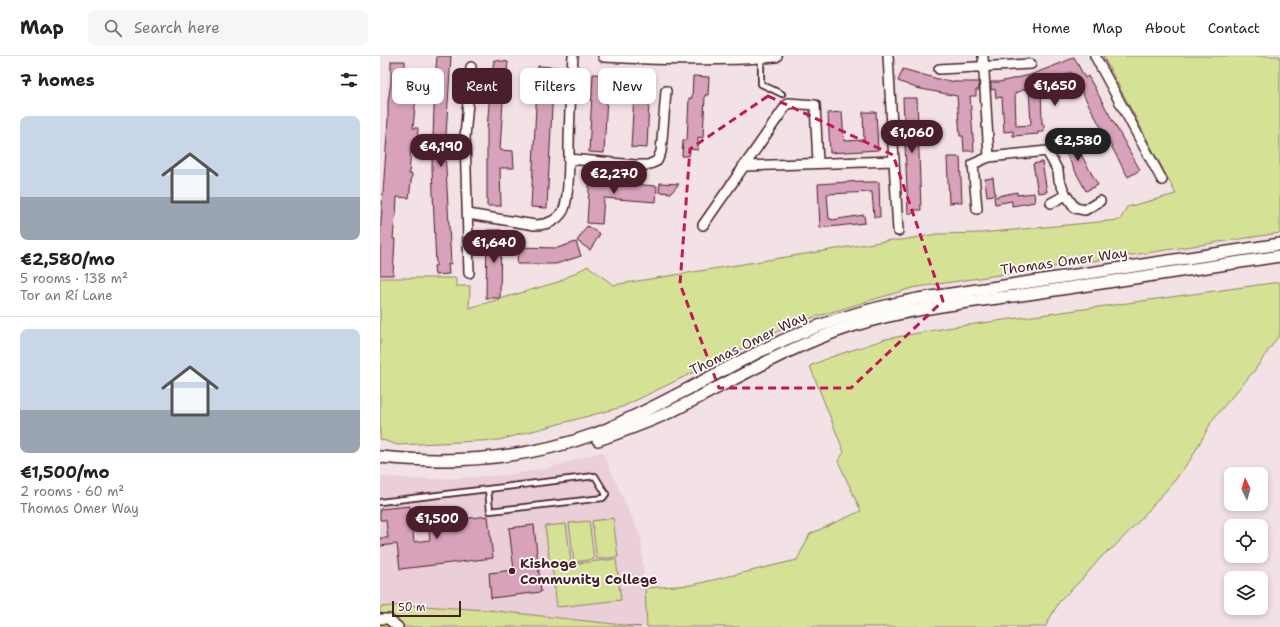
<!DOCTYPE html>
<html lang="en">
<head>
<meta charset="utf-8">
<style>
  :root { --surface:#fff; --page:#f6f6f6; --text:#222; --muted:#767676; --line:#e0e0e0; --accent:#4a1f2b }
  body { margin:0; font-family:"Shantell Sans",sans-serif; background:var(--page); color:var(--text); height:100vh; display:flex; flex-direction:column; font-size:15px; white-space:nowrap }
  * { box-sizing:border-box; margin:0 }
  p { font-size:13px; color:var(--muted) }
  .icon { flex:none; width:22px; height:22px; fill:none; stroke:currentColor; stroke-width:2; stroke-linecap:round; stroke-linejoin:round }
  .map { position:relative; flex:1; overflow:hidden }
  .drawer { display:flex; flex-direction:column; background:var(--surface); width:380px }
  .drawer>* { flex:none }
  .top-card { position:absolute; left:12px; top:12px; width:380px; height:36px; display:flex; gap:8px }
  .needle { width:26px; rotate:355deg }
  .controls { position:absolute; left:844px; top:411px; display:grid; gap:8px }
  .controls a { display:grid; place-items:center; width:44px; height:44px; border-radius:8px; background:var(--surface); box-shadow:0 2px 6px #0003; font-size:20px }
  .scale { position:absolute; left:12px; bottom:10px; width:69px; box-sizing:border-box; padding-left:4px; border:2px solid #4a1f2b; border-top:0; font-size:11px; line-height:14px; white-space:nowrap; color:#4a1f2b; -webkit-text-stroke:3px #fdfcf7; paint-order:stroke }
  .price { position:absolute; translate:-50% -34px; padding:0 9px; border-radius:14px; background:var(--accent); color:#fff; font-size:13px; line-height:26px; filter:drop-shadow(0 1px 2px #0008) }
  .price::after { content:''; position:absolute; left:50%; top:24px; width:12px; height:9px; margin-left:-6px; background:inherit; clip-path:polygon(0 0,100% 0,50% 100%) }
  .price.selected { background:#222; color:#fff }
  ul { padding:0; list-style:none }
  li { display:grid; align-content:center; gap:8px; height:212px; padding:0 20px }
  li+li { border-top:1px solid var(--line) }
  li span { display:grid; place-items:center; height:124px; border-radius:8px; color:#555 }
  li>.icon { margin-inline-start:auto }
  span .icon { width:72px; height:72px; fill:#fffc; stroke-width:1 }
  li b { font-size:17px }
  h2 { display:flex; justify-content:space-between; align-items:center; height:48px; padding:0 20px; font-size:17px }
  .chip { padding:0 14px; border-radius:8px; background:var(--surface); box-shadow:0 2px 6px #0003; font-size:14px; line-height:36px }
  .chip.selected { background:var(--accent); color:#fff }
  header { display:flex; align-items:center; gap:24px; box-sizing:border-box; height:56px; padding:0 20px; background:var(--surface); border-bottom:1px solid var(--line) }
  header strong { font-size:19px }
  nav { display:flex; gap:22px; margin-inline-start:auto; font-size:14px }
  .search { width:280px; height:36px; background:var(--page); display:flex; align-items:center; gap:10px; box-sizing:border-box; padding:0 14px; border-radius:8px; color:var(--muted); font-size:15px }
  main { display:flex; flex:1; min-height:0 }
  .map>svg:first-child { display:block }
  .built { fill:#eaced8 }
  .green { fill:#d5e295; stroke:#908060 }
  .building { fill:#d7a2ba; stroke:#4a1f2b; fill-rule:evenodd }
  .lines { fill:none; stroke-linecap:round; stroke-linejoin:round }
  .service-casing { stroke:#4a1f2b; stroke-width:8 }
  .minor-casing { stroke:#4a1f2b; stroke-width:12 }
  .tertiary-casing { stroke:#4a1f2b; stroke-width:14 }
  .service { stroke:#fdfcf7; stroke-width:4.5 }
  .minor { stroke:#fdfcf7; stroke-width:9 }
  .tertiary { stroke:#fdfcf7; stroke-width:11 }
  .marked { fill:none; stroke:#c2185b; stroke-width:3; stroke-dasharray:8 5; stroke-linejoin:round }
  .poi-dot { fill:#4a1f2b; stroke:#fdfcf7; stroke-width:1.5 }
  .labels { text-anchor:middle; stroke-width:3.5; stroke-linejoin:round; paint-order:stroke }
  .street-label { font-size:14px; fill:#4a1f2b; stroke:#fdfcf7 }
  .poi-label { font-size:14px; font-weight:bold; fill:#4a1f2b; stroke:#fdfcf7; text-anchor:start }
</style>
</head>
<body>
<header>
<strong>Map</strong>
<div class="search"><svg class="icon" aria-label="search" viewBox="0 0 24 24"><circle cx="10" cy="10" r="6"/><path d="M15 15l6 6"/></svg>Search here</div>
<nav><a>Home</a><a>Map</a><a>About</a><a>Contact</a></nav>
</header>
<main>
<section class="drawer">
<h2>7 homes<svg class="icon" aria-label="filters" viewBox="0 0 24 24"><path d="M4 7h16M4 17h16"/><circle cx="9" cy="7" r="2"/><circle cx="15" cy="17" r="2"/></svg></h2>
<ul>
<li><span style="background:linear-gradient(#c9d6e8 65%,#9aa5b1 0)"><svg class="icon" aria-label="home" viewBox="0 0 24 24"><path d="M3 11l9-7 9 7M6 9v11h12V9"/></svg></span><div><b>€2,580/mo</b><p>5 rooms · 138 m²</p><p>Tor an Rí Lane</p></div></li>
<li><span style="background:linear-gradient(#c9d6e8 65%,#9aa5b1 0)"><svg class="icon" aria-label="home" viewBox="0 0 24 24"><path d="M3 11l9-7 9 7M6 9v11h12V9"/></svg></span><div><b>€1,500/mo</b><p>2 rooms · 60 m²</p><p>Thomas Omer Way</p></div></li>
</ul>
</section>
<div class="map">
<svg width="900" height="571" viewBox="0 0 900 571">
  <rect width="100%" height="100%" fill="#f2e1e5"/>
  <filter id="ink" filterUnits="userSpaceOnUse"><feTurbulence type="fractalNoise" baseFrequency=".025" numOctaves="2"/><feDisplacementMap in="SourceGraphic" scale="8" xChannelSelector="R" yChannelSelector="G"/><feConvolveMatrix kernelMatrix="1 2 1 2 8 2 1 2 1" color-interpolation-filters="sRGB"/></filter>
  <g filter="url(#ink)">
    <polygon class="built" points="222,396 261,482 267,571 73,551 27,549 0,551 0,420 32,423 60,423 127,419 164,413"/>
    <g class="green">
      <polygon points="723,0 900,0 900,177 532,232 415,267 242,351 119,384 17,389 0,383 0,222 76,222 76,230 90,230 89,252 178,226 208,210 233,229 512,184 522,184 557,178 601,177 740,164 747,151 796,138"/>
      <polygon points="900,226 900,278 874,315 833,363 812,401 795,424 759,465 734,491 724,498 703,522 679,546 665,571 267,571 265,532 312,529 417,504 430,478 481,455 458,405 464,396 430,310 451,301 506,283 566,272"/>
      <polygon points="233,462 238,501 217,503 212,465"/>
      <polygon points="209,465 214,503 194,506 189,467"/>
      <polygon points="186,468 191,506 170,509 165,470"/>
      <polygon points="236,503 241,544 177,551 172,510"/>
      <polygon points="27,549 107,554 261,571 0,571 0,551"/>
    </g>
    <g class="building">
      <polygon points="57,0 71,0 65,94 71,208 68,208 69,218 55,219 54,210 56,210 52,111 54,52 58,12 56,12"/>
      <path d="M694 1 705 22 708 20 760 114 748 121 691 16 661 29 662 68H664V76H658V78L633 80V75L624 76 622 41 616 42 615 33 611 34V26H619L650 19 684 6ZM649 32 651 69 636 70 635 37Z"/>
      <polygon points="114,4 128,6 123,45 120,94 133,95 134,112 120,112 121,150 107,150 107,74 110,35"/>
      <polygon points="11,5 25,5 25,28 37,29 33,72 38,72 37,93 31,93 29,118 32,118 29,142 17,141 16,160 15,160 13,183 15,183 13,219 0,219 0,180 8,64 8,46 11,26"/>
      <polygon points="158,10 174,11 167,152 151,151"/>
      <polygon points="523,13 558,23 577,26 599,26 599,34 596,34 596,40 590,40 594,95 584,95 583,80 580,80 577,40 536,32 518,25"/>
      <polygon points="213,18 228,19 228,20 224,97 209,96"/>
      <polygon points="313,20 329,21 328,39 325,39 323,82 318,81 318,94 310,93 309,100 302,100 303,84 307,84 309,42 312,42"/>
      <polygon points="255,21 270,21 267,92 251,91"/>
      <polygon points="523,42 537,42 541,154 535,154 535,157 528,157"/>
      <polygon points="462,56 464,85 484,84 483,56 496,56 498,94 450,97 448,57"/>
      <polygon points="689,77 718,129 706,135 678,83"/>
      <polygon points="567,101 580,101 582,146 569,147"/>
      <polygon points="662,106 667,136 658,137 653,108"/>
      <polygon points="210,117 225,118 225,126 277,130 276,146 224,142 222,168 207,167"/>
      <polygon points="613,122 615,139 607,140 605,123"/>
      <polygon points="482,125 482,126 499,126 500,161 494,161 492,136 447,138 449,163 452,163 452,164 484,159 485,167 440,172 438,128"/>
      <polygon points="280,127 299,128 291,137 279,136"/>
      <polygon points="637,136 637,139 654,137 655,146 632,150 632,145 615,148 614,141"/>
      <polygon points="207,170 220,178 210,194 197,185"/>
      <polygon points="107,174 121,174 120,242 106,242"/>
      <polygon points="196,186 201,200 176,208 137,208 138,191 177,192"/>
      <polygon points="30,450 34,486 50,484 48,467 108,460 113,502 20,513 17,488 0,490 0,482 8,482 6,464 0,464 0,453"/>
      <polygon points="154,469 161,536 111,542 109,517 134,514 129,472"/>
    </g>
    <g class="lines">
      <defs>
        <g id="service">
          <polyline points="381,1 381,28 402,38"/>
          <polyline points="0,446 215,420 226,438 223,442 110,455 108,433"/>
        </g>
        <g id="minor">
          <polyline points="508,0 518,175"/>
          <polyline points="603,0 609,101 667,95 678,115 679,124 686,139 695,152 705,154 720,145"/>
          <polyline points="715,0 782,124"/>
          <polyline points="559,13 651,8"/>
          <polyline points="189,103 255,109 268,109 277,105 281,96 286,35"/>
          <polyline points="363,110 514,105"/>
          <polyline points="671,147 686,139"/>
          <polyline points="597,153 593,108 609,101"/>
          <path d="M88 158 155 169C166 169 176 166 183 155 189 144 189 108 189 94 189 63 191 31 193 0"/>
          <polyline points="323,169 408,47 435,49 438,107"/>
          <polyline points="89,217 85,81 91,11"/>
          <polyline points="0,563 8,563 18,571"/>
        </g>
        <g id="tertiary">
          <path d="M224 0C281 3 339 5 396 0"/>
          <path d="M218 384C243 375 270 366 294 354 353 325 409 290 472 270 529 252 590 246 648 238 732 225 816 213 900 200"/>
          <path d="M0 401C72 408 147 403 215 378 227 374 238 368 248 363 296 341 341 314 389 291 436 268 486 253 538 243L900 188"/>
        </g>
      </defs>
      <use href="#service" class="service-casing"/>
      <use href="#minor" class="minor-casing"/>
      <use href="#tertiary" class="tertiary-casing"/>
      <use href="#service" class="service"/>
      <use href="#minor" class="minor"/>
      <use href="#tertiary" class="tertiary"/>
    </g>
  </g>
  <path class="marked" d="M388 40 513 99 563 245 471 332H339L300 228 310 93Z"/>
  <circle class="poi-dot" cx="132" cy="515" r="4"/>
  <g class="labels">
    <g class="street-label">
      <text transform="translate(684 205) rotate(-8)" y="5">Thomas Omer Way</text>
      <text transform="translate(368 287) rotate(-26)" y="5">Thomas Omer Way</text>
    </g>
    <g class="poi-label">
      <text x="140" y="512">Kishoge<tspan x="140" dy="16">Community College</tspan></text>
    </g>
  </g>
</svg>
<div class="controls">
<a><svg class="needle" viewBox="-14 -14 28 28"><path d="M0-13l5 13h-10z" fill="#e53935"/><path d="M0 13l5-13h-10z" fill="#767676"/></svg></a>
<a><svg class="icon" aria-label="locate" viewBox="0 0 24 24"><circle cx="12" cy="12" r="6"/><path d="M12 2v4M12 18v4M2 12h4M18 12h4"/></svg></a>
<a><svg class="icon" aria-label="layers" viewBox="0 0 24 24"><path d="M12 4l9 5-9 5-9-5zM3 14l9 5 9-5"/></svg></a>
</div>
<div class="scale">50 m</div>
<b class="price" style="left:675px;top:51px">€1,650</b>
<b class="price" style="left:532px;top:98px">€1,060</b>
<b class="price selected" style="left:698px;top:106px">€2,580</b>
<b class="price" style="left:61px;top:112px">€4,190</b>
<b class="price" style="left:234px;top:139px">€2,270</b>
<b class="price" style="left:114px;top:208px">€1,640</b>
<b class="price" style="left:57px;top:484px">€1,500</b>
<div class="top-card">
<a class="chip">Buy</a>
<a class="chip selected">Rent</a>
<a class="chip">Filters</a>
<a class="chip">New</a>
</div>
</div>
</main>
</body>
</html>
